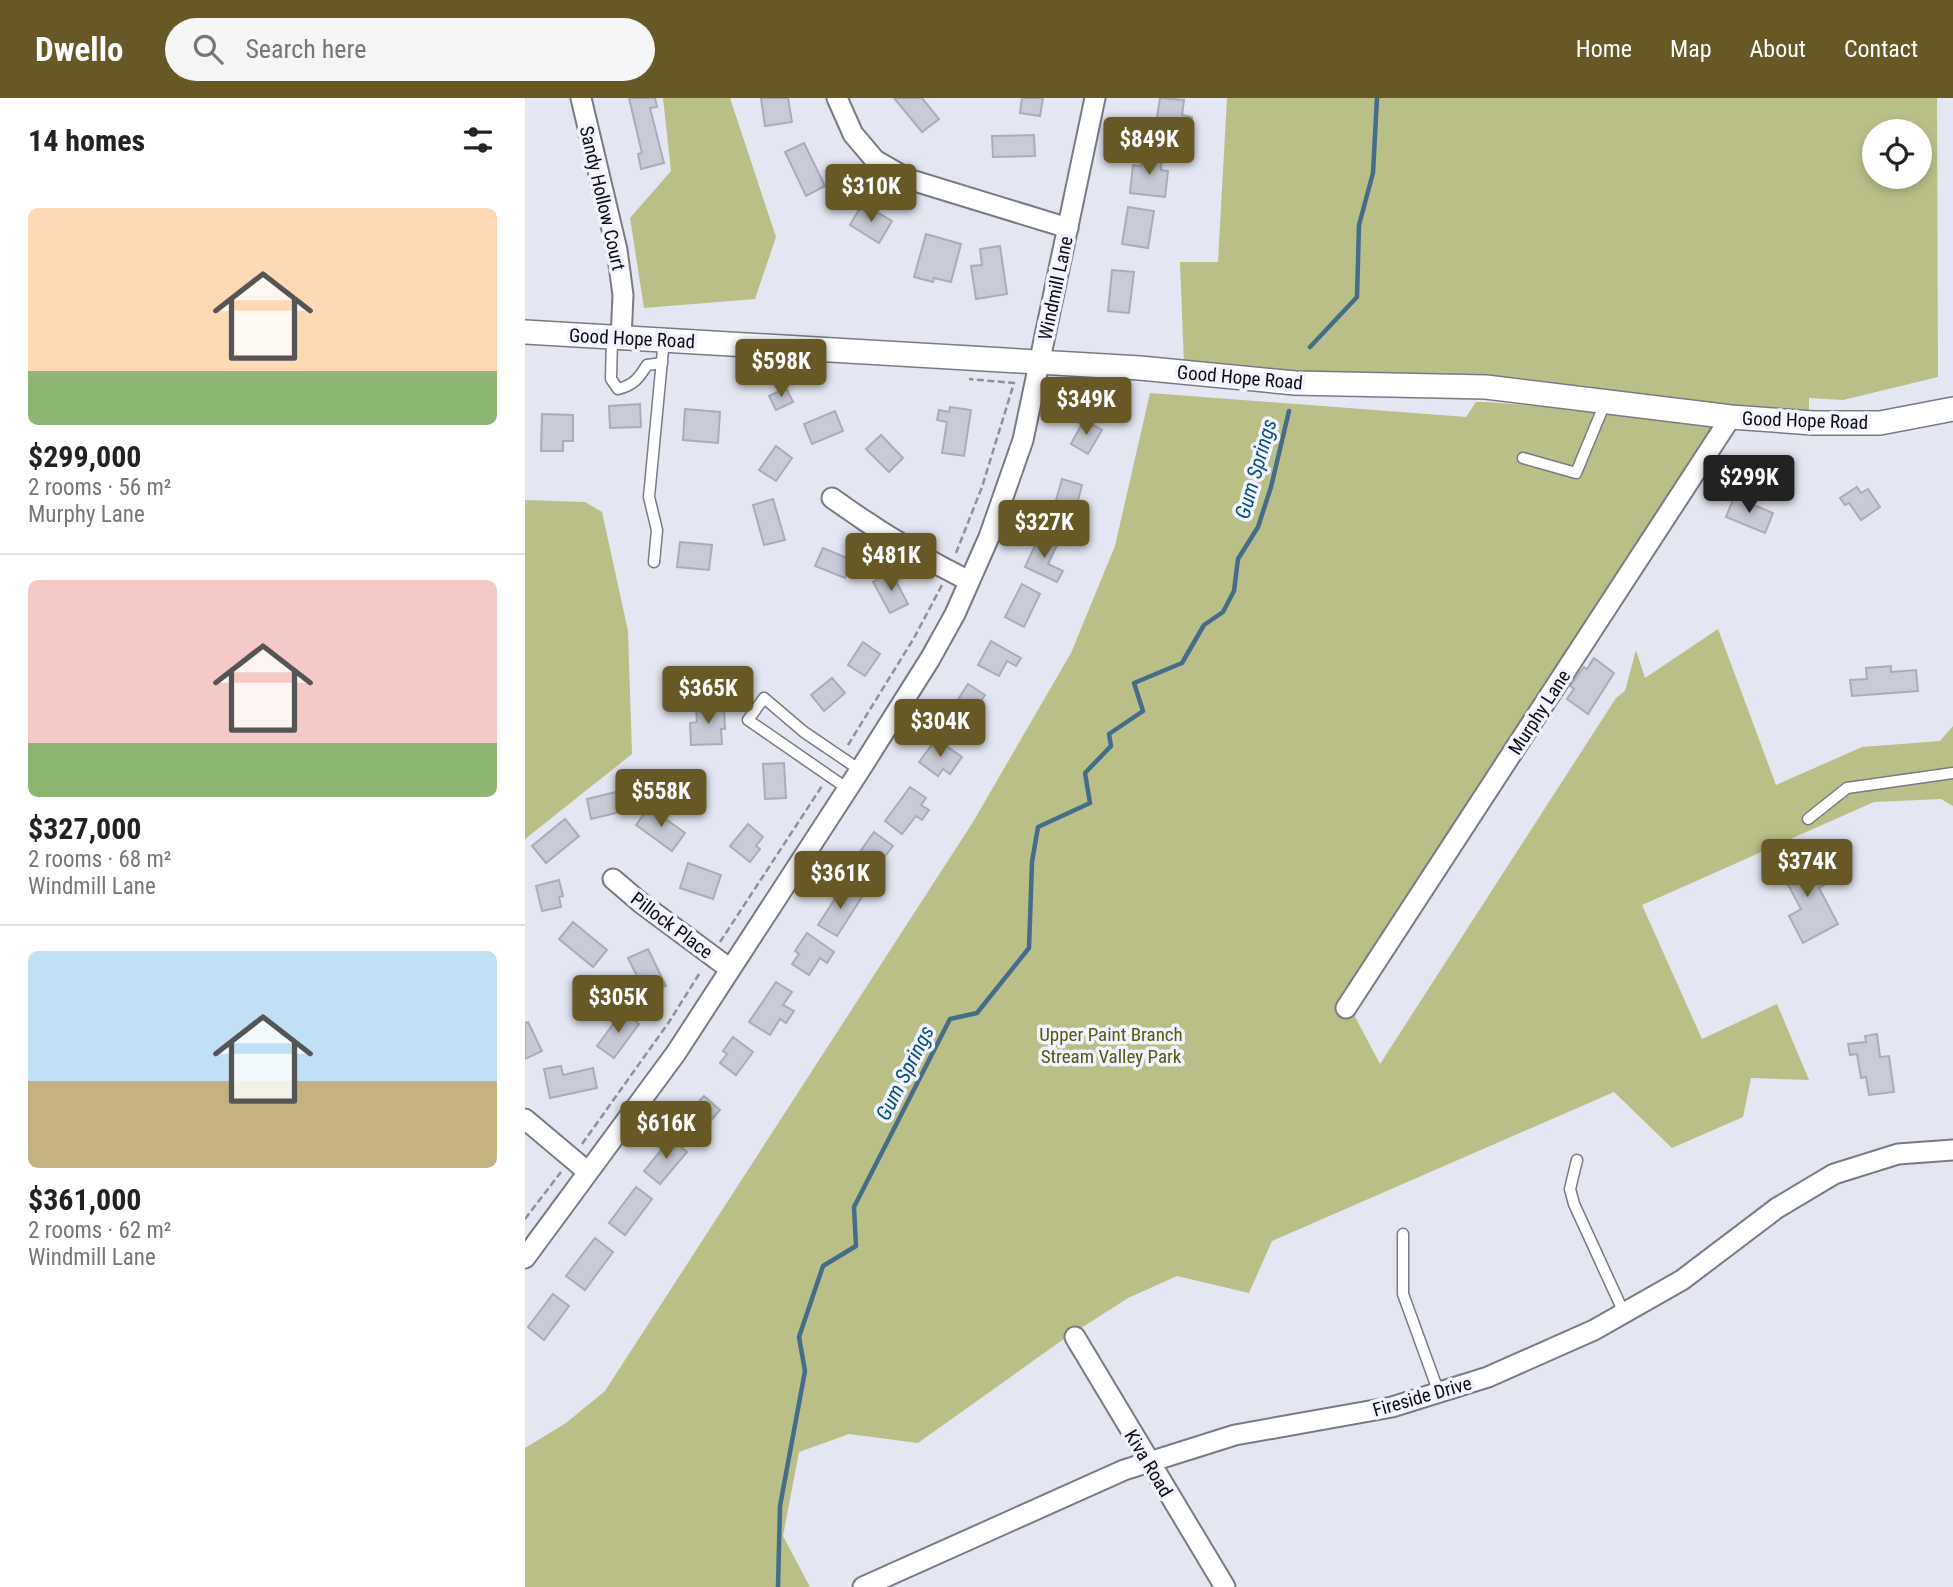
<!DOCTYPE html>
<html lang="en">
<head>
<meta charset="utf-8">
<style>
  :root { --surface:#fff; --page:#f6f6f6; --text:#222; --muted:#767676; --line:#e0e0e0; --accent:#665926 }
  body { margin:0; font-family:"Roboto Condensed",sans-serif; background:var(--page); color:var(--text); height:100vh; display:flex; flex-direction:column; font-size:26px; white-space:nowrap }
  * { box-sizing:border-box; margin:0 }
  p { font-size:23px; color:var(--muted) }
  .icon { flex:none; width:38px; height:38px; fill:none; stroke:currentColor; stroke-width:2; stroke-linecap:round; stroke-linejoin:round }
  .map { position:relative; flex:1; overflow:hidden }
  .side { display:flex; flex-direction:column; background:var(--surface); width:525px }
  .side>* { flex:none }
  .tools { position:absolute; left:1337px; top:21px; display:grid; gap:14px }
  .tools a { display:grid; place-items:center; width:70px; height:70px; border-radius:50%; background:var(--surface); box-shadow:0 4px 10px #0003; font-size:35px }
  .price { position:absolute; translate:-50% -60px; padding:0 16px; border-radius:7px; background:var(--accent); color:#fff; font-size:23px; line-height:46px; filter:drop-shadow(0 2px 4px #0008) }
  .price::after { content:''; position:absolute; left:50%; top:42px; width:21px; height:16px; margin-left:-10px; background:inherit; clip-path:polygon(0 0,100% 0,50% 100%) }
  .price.on { background:#222; color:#fff }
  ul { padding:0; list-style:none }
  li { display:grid; align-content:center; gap:14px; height:371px; padding:0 28px }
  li+li { border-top:2px solid var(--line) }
  li span { display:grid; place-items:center; height:217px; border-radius:10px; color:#555 }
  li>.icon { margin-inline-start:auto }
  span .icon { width:126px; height:126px; fill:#fffc; stroke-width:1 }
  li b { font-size:30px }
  h2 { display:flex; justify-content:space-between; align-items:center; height:84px; padding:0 28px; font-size:30px }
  header { display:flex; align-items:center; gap:42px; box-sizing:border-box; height:98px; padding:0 35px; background:var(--accent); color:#fff }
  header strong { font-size:33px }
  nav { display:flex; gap:38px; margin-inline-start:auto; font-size:24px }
  .search { width:490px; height:63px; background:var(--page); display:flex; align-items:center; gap:18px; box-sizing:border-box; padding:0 24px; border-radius:38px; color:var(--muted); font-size:26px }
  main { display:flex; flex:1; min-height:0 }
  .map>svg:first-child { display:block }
  .green { fill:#babf88; fill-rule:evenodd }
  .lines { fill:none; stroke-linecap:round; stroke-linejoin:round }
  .stream { stroke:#446d8a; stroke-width:4.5 }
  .building { fill:#c8cad5; stroke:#abacb7; stroke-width:2 }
  .service-casing { stroke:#787a84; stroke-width:13 }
  .minor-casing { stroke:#787a84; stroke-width:23 }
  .tertiary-casing { stroke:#787a84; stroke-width:26 }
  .path { stroke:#8f9099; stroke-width:2.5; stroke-dasharray:7 3.5; stroke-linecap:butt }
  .service { stroke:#fff; stroke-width:10 }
  .minor { stroke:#fff; stroke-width:19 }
  .tertiary { stroke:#fff; stroke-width:23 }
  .labels { text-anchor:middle; stroke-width:7; stroke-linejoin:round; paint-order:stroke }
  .street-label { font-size:19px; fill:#0d0e12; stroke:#f2f3ff }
  .park-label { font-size:19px; fill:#56590e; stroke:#f2f3ff }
  .water-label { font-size:21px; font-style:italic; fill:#035279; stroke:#f2f3ff }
</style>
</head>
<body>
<header>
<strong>Dwello</strong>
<div class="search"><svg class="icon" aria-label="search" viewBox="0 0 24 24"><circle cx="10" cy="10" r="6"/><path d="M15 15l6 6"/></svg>Search here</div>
<nav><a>Home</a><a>Map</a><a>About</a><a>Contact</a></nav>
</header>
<main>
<section class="side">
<h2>14 homes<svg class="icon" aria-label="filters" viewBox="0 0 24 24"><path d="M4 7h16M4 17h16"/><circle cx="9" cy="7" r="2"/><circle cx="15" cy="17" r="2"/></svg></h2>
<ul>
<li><span style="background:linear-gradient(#ffd9b3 75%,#8fb573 0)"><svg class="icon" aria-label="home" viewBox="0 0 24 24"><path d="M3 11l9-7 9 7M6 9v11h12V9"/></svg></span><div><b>$299,000</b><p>2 rooms · 56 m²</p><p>Murphy Lane</p></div></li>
<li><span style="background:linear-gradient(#f6c9c9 75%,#8fb573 0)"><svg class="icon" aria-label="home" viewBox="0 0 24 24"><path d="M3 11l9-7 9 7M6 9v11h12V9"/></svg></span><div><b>$327,000</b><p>2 rooms · 68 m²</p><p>Windmill Lane</p></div></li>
<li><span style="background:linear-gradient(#bfe0f5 60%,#c2b280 0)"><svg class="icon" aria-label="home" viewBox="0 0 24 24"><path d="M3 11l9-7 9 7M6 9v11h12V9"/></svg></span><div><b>$361,000</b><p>2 rooms · 62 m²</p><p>Windmill Lane</p></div></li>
</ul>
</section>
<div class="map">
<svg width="1428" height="1489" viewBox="0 0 1428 1489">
  <rect width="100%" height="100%" fill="#e4e6f1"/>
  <g class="green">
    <polygon points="138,0 205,0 251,139 230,201 119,210 105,120 146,73"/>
    <path d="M702 0H1412L1413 279 1318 302 1284 300V319L659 267 655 164H693ZM1349 33H1395V79H1349Z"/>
    <polygon points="625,295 941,319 951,304 961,304 1195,322 819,898 855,966 1091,600 1100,593 1111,552 1120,580 1193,531 1251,687 1337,649 1415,643 1428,628 1428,708 1416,701 1349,704 1117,807 1177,941 1252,906 1284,982 1226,980 1218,1019 1147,1050 1089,994 747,1143 724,1195 652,1178 603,1200 536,1243 393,1345 324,1336 274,1354 258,1438 285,1489 0,1489 0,1350 41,1325 80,1293 448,724 546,555 590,448"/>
    <polygon points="0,402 60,404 77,414 103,533 107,656 0,741"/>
  </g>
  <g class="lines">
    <g class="stream">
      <polyline points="785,249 832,199 834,127 848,75 852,0"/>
      <polyline points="253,1489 255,1408 280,1273 274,1239 298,1168 331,1148 329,1109 425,921 452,915 504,850 507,764 513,729 565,705 560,675 586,648 584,636 618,613 609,585 657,565 679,527 698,514 709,493 713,461 733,429 746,389 764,313"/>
    </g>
  </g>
  <g class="building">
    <polygon points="104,0 130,0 132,9 125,10 139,65 116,71 113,56 117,55"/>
    <polygon points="236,0 263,0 267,24 240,28"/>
    <polygon points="369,0 397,0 414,21 397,34"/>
    <polygon points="497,0 518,0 515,18 495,15"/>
    <polygon points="635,0 659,2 657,17 667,19 664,38 630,33"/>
    <polygon points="509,37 510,58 468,59 467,38"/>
    <polygon points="279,45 300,88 281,98 260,54"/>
    <polygon points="618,55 637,57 636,72 643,73 640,99 605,95 608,67 616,68"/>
    <polygon points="603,109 629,113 623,150 597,146"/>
    <polygon points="335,110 348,117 350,113 367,123 354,145 325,127"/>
    <polygon points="401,136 436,146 426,184 409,180 408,184 389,179"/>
    <polygon points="475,148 482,196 451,201 446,168 457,167 455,151"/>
    <polygon points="587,172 609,174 604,215 583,213"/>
    <polygon points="261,290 268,304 251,312 244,298"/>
    <polygon points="115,306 116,329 85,330 84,308"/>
    <polygon points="425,309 446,312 439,358 417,355 422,324 412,322 414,312 424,314"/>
    <polygon points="160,311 195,314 193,345 158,342"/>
    <polygon points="310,313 318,333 287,346 279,326"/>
    <polygon points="17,316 48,317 48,343 38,343 38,353 16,353"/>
    <polygon points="559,322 577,332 563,356 546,346"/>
    <polygon points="356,337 378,360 364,374 341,351"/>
    <polygon points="251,348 267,360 251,383 234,372"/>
    <polygon points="537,381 557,387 549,418 528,413"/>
    <polygon points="1332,389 1336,395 1343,391 1355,409 1336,422 1324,405 1320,407 1315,400"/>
    <polygon points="1209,399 1248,415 1240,435 1201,419"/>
    <polygon points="248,401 260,442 239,447 228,407"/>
    <polygon points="514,439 532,447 523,466 538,473 532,484 500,469"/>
    <polygon points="155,444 187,447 184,472 152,469"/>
    <polygon points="298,450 327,462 320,480 290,468"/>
    <polygon points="366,474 383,506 365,515 348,484"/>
    <polygon points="497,486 515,496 499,529 480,519"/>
    <polygon points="466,543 496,560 491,568 482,563 474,578 453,567"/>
    <polygon points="338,544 355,556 340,578 323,567"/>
    <polygon points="1069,560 1089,575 1063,616 1042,601 1049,591 1045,588 1059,569 1062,571"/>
    <polygon points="1366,568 1366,574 1391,572 1393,593 1327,598 1325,582 1342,581 1341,570"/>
    <polygon points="307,580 320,595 299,613 286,597"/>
    <polygon points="443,586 460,597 437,633 420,622"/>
    <polygon points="199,608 200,631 196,631 197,646 166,647 165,625 172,624 171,610"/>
    <polygon points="411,641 437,659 425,676 418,671 413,678 394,664"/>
    <polygon points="259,665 261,700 240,701 238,666"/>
    <polygon points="385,689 401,700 396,707 404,712 397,722 391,718 377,736 360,723"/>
    <polygon points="95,693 99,713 66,721 62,701"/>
    <polygon points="124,709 160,735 147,753 111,727"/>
    <polygon points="40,721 54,738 21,765 7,748"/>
    <polygon points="223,726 238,739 231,748 235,751 225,764 205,748"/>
    <polygon points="349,734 368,748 350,771 332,758"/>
    <polygon points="1275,753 1288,780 1294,777 1299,787 1294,790 1313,826 1278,845 1264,818 1276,811 1252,766"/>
    <polygon points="163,765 196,777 188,801 155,790"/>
    <polygon points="34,782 38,798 34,799 36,809 17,813 11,788"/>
    <polygon points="319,787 337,799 312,838 293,827"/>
    <polygon points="48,824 82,852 68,869 34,841"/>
    <polygon points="282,835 309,854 302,865 295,860 284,877 267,866 274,856 270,853"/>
    <polygon points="123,851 141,888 121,897 103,860"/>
    <polygon points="251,884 267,894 258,907 269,913 261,925 255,921 245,937 224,924"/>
    <polygon points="98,913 114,926 89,960 72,948"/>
    <polygon points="3,924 17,953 0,961 0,925"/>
    <polygon points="1352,936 1355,959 1364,958 1369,994 1344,997 1341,979 1336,980 1332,956 1325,957 1323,946 1341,944 1340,938"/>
    <polygon points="208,939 228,954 211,977 195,965 202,956 198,953"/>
    <polygon points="36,968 38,977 68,970 72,990 25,1000 19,971"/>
    <polygon points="179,998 195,1012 173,1037 157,1022"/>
    <polygon points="146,1040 162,1054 135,1086 119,1073"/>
    <polygon points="111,1089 127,1101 100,1137 84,1125"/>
    <polygon points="70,1140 88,1154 60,1192 41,1178"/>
    <polygon points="28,1196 44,1208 19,1242 3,1229"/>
  </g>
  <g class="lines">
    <defs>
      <g id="service">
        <path d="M87 240 86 281 93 291C109 287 114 280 122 267L137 265"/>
        <polyline points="998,360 1051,375 1080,305"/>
        <polyline points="129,464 132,432 124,399 139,241"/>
        <polyline points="323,691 223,622 239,600 279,634 335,672"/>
        <polyline points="1283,721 1322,690 1428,675"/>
        <polyline points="1052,1062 1045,1091 1049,1106 1099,1215"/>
        <polyline points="878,1136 878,1196 914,1295"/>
      </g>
      <g id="minor">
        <polyline points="56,0 92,152 98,197 96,241"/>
        <polyline points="312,0 328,36 350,62 383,81 543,130"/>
        <path d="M307 400C351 432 396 459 444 483"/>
        <polyline points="88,781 116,805 205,871"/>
        <polyline points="821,910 1206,319"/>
        <polyline points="0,1021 63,1074"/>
        <polyline points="0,1160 151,955 335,672 405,561 430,516 464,439 498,342 570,0"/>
        <polyline points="550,1239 700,1489"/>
        <polyline points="338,1489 599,1372 710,1337 867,1309 963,1279 1069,1232 1157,1182 1252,1110 1309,1076 1373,1056 1428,1052"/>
      </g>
      <polyline id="tertiary" points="0,234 615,270 770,285 961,289 1206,319 1288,325 1355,325 1428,311"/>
    </defs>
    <use href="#service" class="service-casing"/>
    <use href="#minor" class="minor-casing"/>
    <use href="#tertiary" class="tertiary-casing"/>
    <g class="path">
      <polyline points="431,455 457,389 489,285 444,281"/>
      <polyline points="323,647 389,540 417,487"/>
      <polyline points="195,844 297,688"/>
      <polyline points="57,1046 144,924 176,873"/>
      <polyline points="0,1121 36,1074"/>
    </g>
    <use href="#service" class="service"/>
    <use href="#minor" class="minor"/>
    <use href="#tertiary" class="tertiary"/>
  </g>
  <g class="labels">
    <g class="street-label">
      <text transform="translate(78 100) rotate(77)" y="7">Sandy Hollow Court</text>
      <text transform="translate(530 190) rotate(-78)" y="7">Windmill Lane</text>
      <text transform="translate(107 240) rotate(3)" y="7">Good Hope Road</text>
      <text transform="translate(715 279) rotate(5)" y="7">Good Hope Road</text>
      <text transform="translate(1280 322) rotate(2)" y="7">Good Hope Road</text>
      <text transform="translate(1014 614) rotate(-57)" y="7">Murphy Lane</text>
      <text transform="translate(147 827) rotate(37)" y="7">Pillock Place</text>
      <text transform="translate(897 1298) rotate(-16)" y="7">Fireside Drive</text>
      <text transform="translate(624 1365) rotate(59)" y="7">Kiva Road</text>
    </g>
    <g class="park-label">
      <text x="586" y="943">Upper Paint Branch<tspan x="586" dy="22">Stream Valley Park</tspan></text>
    </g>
    <g class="water-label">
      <text transform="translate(731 371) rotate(-74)" y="7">Gum Springs</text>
      <text transform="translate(380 975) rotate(-63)" y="7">Gum Springs</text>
    </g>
  </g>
</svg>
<div class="tools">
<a><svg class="icon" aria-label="locate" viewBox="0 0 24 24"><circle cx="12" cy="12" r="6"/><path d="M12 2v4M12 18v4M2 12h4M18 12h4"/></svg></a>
</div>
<b class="price" style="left:624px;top:79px">$849K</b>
<b class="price" style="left:346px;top:126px">$310K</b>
<b class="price" style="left:256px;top:301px">$598K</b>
<b class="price" style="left:561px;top:339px">$349K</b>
<b class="price on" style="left:1224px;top:417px">$299K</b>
<b class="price" style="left:519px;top:462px">$327K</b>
<b class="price" style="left:366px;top:495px">$481K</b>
<b class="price" style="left:183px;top:628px">$365K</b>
<b class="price" style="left:415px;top:661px">$304K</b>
<b class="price" style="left:136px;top:731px">$558K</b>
<b class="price" style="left:1282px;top:801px">$374K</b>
<b class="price" style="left:315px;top:813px">$361K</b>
<b class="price" style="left:93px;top:937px">$305K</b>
<b class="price" style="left:141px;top:1063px">$616K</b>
</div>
</main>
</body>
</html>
